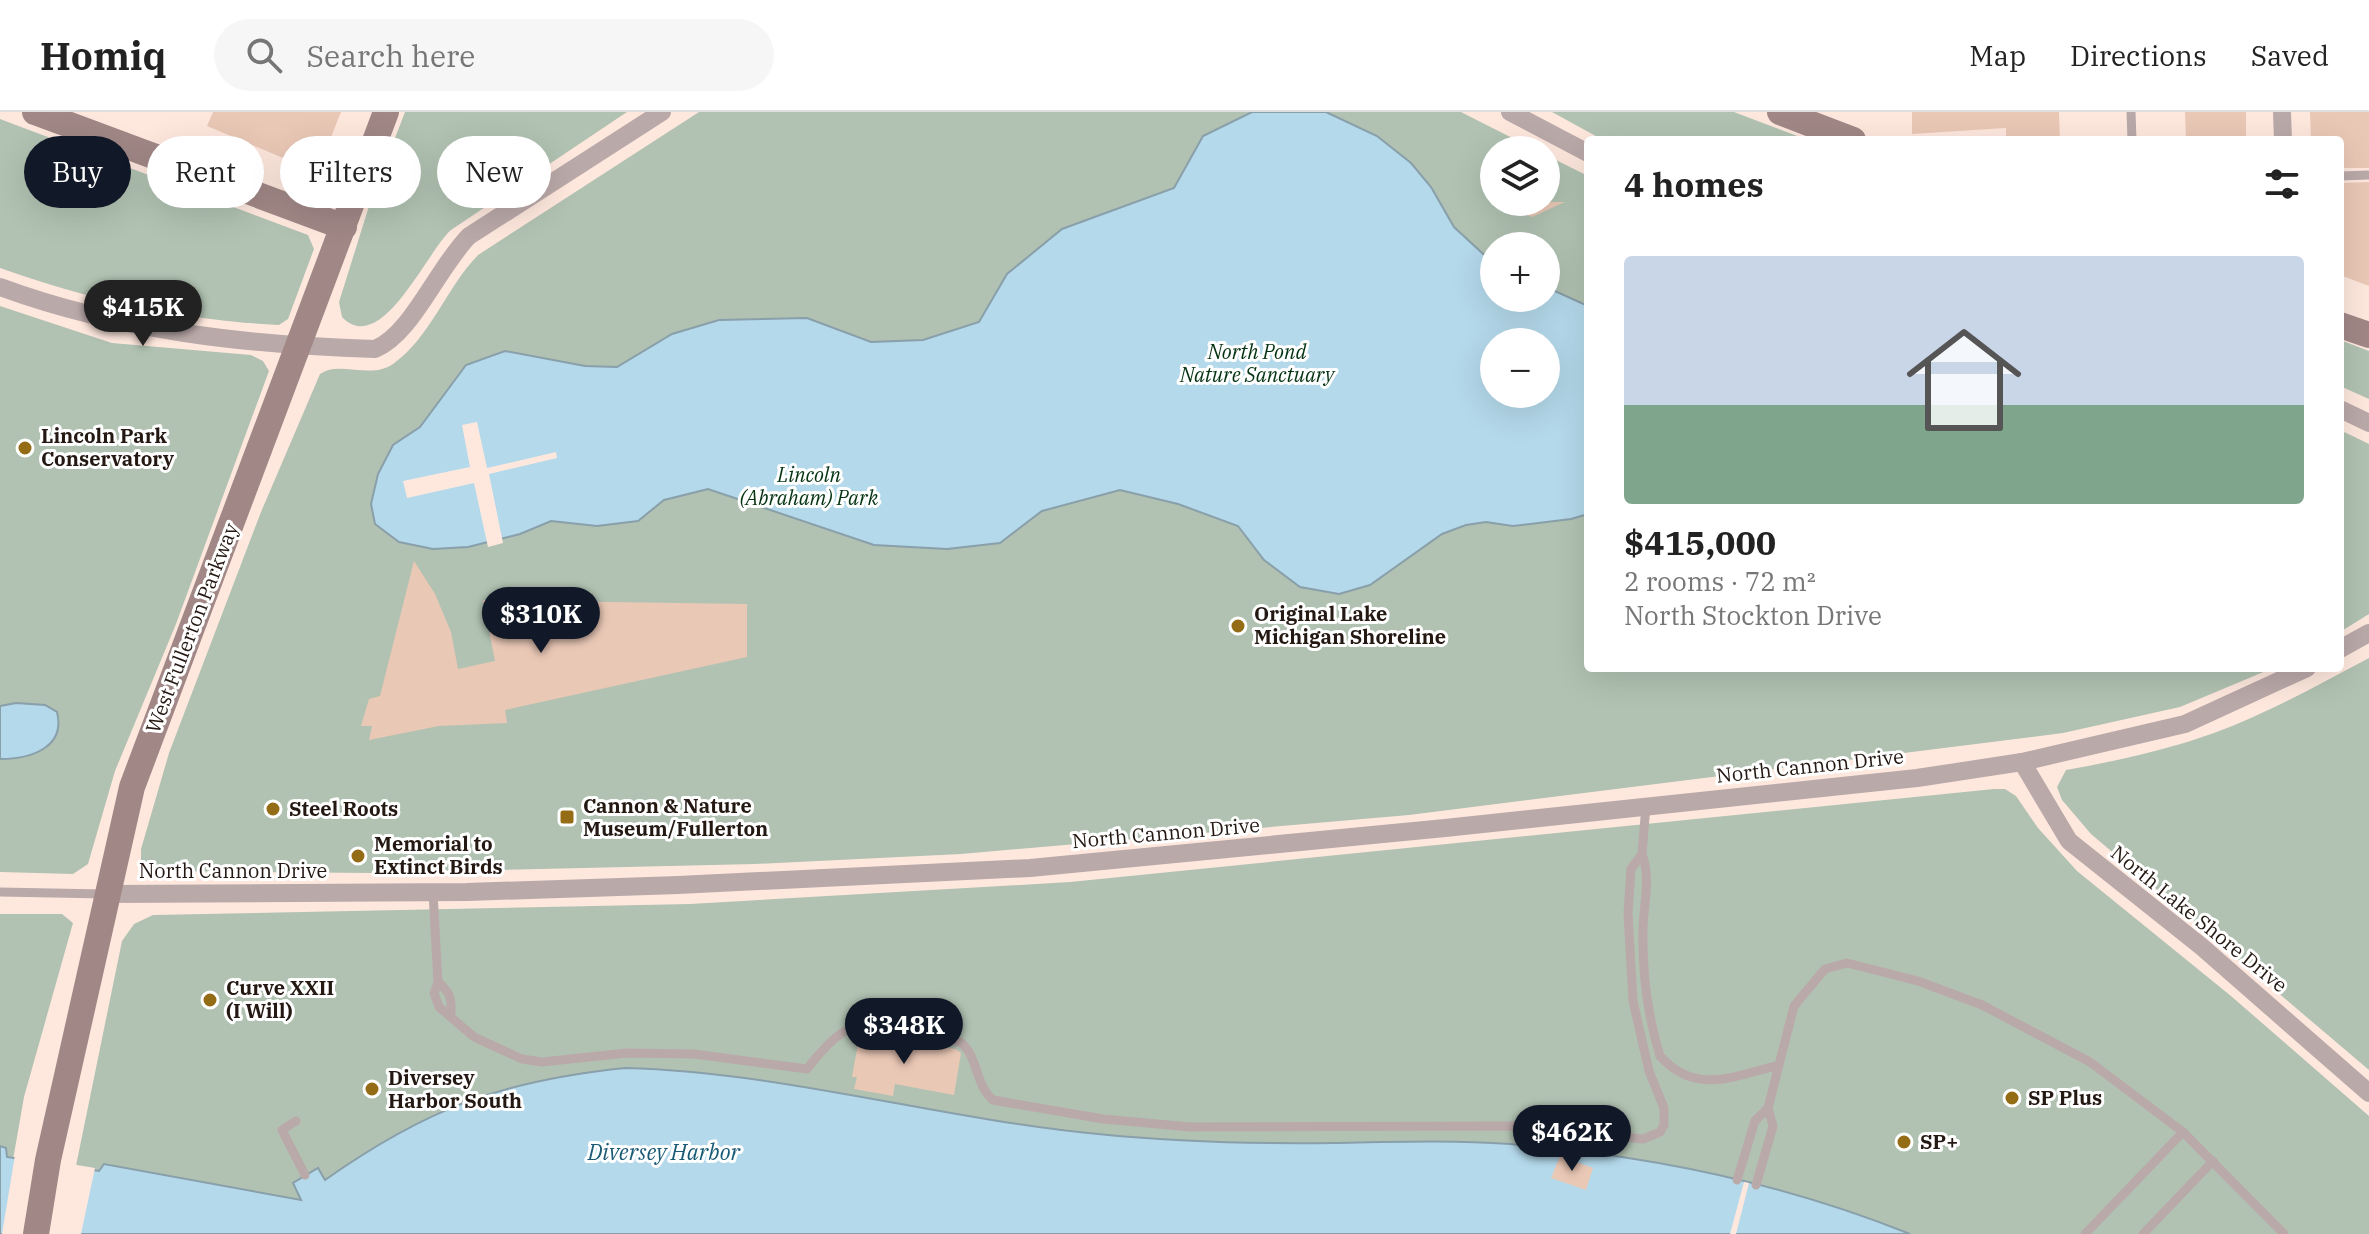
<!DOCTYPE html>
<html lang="en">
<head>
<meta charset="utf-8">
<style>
  :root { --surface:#fff; --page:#f6f6f6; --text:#222; --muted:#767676; --line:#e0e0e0; --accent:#111827 }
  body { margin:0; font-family:"IBM Plex Serif",serif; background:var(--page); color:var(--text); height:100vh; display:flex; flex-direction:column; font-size:30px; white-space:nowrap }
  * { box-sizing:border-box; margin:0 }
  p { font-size:26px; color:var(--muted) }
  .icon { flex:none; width:44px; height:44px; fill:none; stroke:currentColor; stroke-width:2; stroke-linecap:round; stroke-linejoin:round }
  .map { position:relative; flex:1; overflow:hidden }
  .side { position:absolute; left:1584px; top:24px; width:760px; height:536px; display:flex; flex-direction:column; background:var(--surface); border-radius:8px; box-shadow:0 8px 32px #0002 }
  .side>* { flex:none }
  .banner { position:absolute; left:24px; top:24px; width:760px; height:72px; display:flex; gap:16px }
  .controls { position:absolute; left:1480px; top:24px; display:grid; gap:16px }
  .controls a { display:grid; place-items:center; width:80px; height:80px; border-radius:50%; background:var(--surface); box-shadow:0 8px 32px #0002; font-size:40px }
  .price { position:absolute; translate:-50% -68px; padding:0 18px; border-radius:28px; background:var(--accent); color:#fff; font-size:26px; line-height:52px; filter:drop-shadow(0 2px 4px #0008) }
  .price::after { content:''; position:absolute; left:50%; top:48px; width:24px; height:18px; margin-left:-12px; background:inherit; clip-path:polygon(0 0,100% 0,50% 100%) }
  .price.selected { background:#222; color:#fff }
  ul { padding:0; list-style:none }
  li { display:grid; align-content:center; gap:16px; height:424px; padding:0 40px }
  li+li { border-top:2px solid var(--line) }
  li span { display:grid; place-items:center; height:248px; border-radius:8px; color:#555 }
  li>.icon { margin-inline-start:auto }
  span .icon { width:144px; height:144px; fill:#fffc; stroke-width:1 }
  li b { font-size:34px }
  h2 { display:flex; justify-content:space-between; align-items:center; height:96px; padding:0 40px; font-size:34px }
  .pill { padding:0 28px; border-radius:36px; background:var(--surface); box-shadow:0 8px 32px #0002; font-size:28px; line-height:72px }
  .pill.selected { background:var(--accent); color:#fff }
  header { display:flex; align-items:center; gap:48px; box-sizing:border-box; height:112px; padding:0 40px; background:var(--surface); border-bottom:2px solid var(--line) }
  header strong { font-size:38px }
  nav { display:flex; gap:44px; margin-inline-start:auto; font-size:28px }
  .search { width:560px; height:72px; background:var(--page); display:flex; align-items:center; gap:20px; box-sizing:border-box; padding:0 28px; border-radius:44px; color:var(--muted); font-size:30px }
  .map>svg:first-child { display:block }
  .green { fill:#b1c2b2; fill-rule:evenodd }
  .water { fill:#b4d9eb; stroke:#899faa; stroke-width:2; fill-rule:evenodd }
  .pier { fill:#fee8de }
  .building { fill:#eac8b6 }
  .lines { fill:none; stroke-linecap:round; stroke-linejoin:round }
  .lane { stroke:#baa9a9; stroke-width:9 }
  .street { stroke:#baa9a9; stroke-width:18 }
  .secondary { stroke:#a18887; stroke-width:26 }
  .poi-dot { fill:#946c15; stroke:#fff; stroke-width:3 }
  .labels { text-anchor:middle; stroke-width:6; stroke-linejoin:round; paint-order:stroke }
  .park-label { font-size:20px; font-style:italic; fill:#043312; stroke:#fff }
  .poi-label { font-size:20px; font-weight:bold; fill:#241812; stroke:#fff; text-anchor:start }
  .street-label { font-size:20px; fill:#241812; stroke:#fff }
  .water-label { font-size:22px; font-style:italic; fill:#1a5a75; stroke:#fff }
</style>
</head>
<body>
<header>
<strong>Homiq</strong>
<div class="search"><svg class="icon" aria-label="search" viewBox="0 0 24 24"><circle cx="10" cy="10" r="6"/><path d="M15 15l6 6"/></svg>Search here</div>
<nav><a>Map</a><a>Directions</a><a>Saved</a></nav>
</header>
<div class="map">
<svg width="2369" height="1122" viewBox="0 0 2369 1122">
  <rect width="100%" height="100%" fill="#fee8de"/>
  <g class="green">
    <path d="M405 0H627L451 118C427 139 381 246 342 205L339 190 370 91Z"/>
    <path d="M699 0H1461L1536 38H1494V90H1546V43L1588 64V556H2273L2180 595 2063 621 1409 703 961 742 755 752 371 761 150 759 141 749V737L169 641 261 400 320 262C340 248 370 268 393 252 430 226 446 176 478 143ZM1494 134H1546V186H1494ZM1494 230H1546V282H1494Z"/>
    <polygon points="1552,0 1734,0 1808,28 1603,28"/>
    <path d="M0 7 308 123 314 137 288 207 279 213C181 208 92 189 0 156Z"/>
    <polygon points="0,194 112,231 251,243 263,249 269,259 176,512 115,659 88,752 73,762 0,760"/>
    <polygon points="2340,228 2369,239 2369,287 2340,274"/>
    <polygon points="2340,318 2369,332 2369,502 2340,520"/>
    <path d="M2369 546V958L2091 722 2062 688 2057 675 2066 658C2116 649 2167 638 2214 621 2268 601 2318 573 2369 546Z"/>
    <polygon points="1994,677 2005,677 2016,684 2038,716 2077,759 2231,884 2369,1004 2369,1122 62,1122 122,829 134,812 153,803 690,792 1070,770"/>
    <polygon points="0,802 62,802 73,811 24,985 0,1122"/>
  </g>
  <g class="water">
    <path d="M1252 0H1326L1377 24 1411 51 1431 75 1454 115 1494 152V186H1546V175L1588 194V402L1571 407 1513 414 1486 410 1466 413 1442 422 1370 473 1339 482 1300 475 1264 448 1238 414 1178 392 1120 378 1042 399 1000 431 947 437 874 433 708 377 664 388 638 409 597 414 551 409 520 422 468 435 433 437 399 430 375 412 371 392 378 362 393 333 420 315 466 253 505 239 585 254 617 255 672 222 719 208 807 206 871 230 923 228 979 210 1007 162 1062 117 1174 76 1203 24ZM1494 230H1546V282H1494Z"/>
    <path d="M16 591 45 593 57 600C66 636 30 647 0 647V594Z"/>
    <path d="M625 956C784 960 939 1007 1098 1022 1176 1030 1254 1032 1333 1031 1392 1030 1451 1028 1510 1032 1645 1043 1784 1071 1910 1122H0V1034L6 1036 7 1045 99 1059 104 1052 301 1088 293 1071 318 1056 325 1068C427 996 501 969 625 956Z"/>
  </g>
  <g class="pier">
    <polygon points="477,310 487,356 556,340 557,346 489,362 503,431 488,435 474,371 407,386 403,369 470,355 462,313"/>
    <polygon points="15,1043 95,1056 81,1122 2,1122"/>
    <polygon points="1744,1070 1749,1071 1736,1122 1730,1122"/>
  </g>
  <g class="building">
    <polygon points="213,0 341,0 331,25 341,29 329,60 314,59 207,14"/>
    <polygon points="1912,0 2059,0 2060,28 2006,28 2006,16 1912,22"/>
    <polygon points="2185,0 2246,0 2246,28 2186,28"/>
    <polygon points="2310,0 2369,0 2369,56 2340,56 2340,28 2311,28"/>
    <polygon points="2369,70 2369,174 2340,163 2340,71"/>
    <polygon points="1496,90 1565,90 1532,105"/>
    <polygon points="414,449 435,482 451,520 458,557 495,549 483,488 747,492 747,545 505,598 507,611 439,614 369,628 372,614 361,614 369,587 380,584"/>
    <polygon points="860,921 956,937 961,941 954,983 895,972 893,984 854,977 857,965 852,965"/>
    <polygon points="1560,1044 1593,1056 1586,1078 1551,1066"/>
  </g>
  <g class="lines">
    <g class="lane">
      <polyline points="2131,0 2132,28"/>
      <polyline points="2340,64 2369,63"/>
      <path d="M1642 742C1651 766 1644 790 1643 815 1642 859 1647 902 1660 944 1696 984 1734 964 1779 953"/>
      <polyline points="0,780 105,782"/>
      <path d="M433 780 438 870 434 881 439 895 474 925 522 947 542 950 627 941 694 942 807 957C824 936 839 915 868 912L960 930C978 943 975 973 993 988L1103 1007 1190 1015 1513 1014 1643 1027 1660 1020 1664 1013V996L1649 959 1633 889 1628 801 1631 757 1642 742 1646 693"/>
      <path d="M438 870C449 879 452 886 451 901"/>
      <polyline points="296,1009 282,1018 305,1063"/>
      <polyline points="1737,1068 1755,1009 1768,996"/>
      <polyline points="1756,1073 1773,1014 1768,996 1794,894 1825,857 1847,851 1918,869 1982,893 2090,950 2183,1020 2284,1122"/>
      <polyline points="2085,1122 2183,1020"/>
      <polyline points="2143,1122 2213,1049"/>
    </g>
    <g class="street">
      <polyline points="1510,0 1588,41"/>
      <polyline points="2282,0 2283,28"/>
      <path d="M0 175C119 219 248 233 375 237 412 222 438 155 469 124L662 0"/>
      <polyline points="2340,297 2369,311"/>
      <polyline points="2340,537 2369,521"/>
      <polyline points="2022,650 2069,729 2202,835 2369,981"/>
      <polyline points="106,782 467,780 678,773 1030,756 1445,716 1917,666 2022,650 2185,612 2307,556"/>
    </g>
    <g class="secondary">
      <polyline points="35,0 344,115"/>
      <polyline points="1780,0 1853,28"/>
      <polyline points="2340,213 2369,223"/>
      <polyline points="36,1122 48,1048 132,675 386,0"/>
    </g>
  </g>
  <g class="poi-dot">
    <circle cx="25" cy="336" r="8"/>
    <circle cx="1238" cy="514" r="8"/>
    <circle cx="273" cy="697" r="8"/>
    <rect x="559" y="697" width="16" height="16" rx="4"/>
    <circle cx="358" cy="744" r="8"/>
    <circle cx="210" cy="888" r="8"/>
    <circle cx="372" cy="977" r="8"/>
    <circle cx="2012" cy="986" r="8"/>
    <circle cx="1904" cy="1030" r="8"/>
  </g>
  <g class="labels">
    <g class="park-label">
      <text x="1257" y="247">North Pond<tspan x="1257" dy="23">Nature Sanctuary</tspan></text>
      <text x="809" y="370">Lincoln<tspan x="809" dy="23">(Abraham) Park</tspan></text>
    </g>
    <g class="poi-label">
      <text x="41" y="331">Lincoln Park<tspan x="41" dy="23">Conservatory</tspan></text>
      <text x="1254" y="509">Original Lake<tspan x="1254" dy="23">Michigan Shoreline</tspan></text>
      <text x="583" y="701">Cannon &amp; Nature<tspan x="583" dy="23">Museum/Fullerton</tspan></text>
      <text x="289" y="704">Steel Roots</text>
      <text x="374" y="739">Memorial to<tspan x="374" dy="23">Extinct Birds</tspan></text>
      <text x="226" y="883">Curve XXII<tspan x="226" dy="23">(I Will)</tspan></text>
      <text x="388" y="973">Diversey<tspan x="388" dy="23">Harbor South</tspan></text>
      <text x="2028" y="993">SP Plus</text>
      <text x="1920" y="1037">SP+</text>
    </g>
    <g class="street-label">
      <text transform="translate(192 516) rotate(-69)" y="7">West Fullerton Parkway</text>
      <text transform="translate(1810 654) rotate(-6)" y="7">North Cannon Drive</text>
      <text transform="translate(1166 721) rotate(-5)" y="7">North Cannon Drive</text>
      <text x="233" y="766">North Cannon Drive</text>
      <text transform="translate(2199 807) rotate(39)" y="7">North Lake Shore Drive</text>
    </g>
    <g class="water-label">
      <text x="664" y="1048">Diversey Harbor</text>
    </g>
  </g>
</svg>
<div class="controls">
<a><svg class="icon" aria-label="layers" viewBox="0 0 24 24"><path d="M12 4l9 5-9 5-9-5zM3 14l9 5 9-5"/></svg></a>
<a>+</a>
<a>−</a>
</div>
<b class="price selected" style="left:143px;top:236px">$415K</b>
<b class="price" style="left:541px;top:543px">$310K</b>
<b class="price" style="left:904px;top:954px">$348K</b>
<b class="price" style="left:1572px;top:1061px">$462K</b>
<div class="banner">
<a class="pill selected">Buy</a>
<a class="pill">Rent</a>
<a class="pill">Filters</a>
<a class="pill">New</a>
</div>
<section class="side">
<h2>4 homes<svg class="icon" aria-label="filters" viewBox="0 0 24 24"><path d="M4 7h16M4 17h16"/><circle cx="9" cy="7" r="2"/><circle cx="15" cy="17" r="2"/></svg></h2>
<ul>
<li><span style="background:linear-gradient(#c9d6e8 60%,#7fa58c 0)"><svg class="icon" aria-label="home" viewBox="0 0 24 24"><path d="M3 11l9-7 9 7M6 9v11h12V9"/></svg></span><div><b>$415,000</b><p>2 rooms · 72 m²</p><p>North Stockton Drive</p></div></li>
</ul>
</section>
</div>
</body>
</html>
